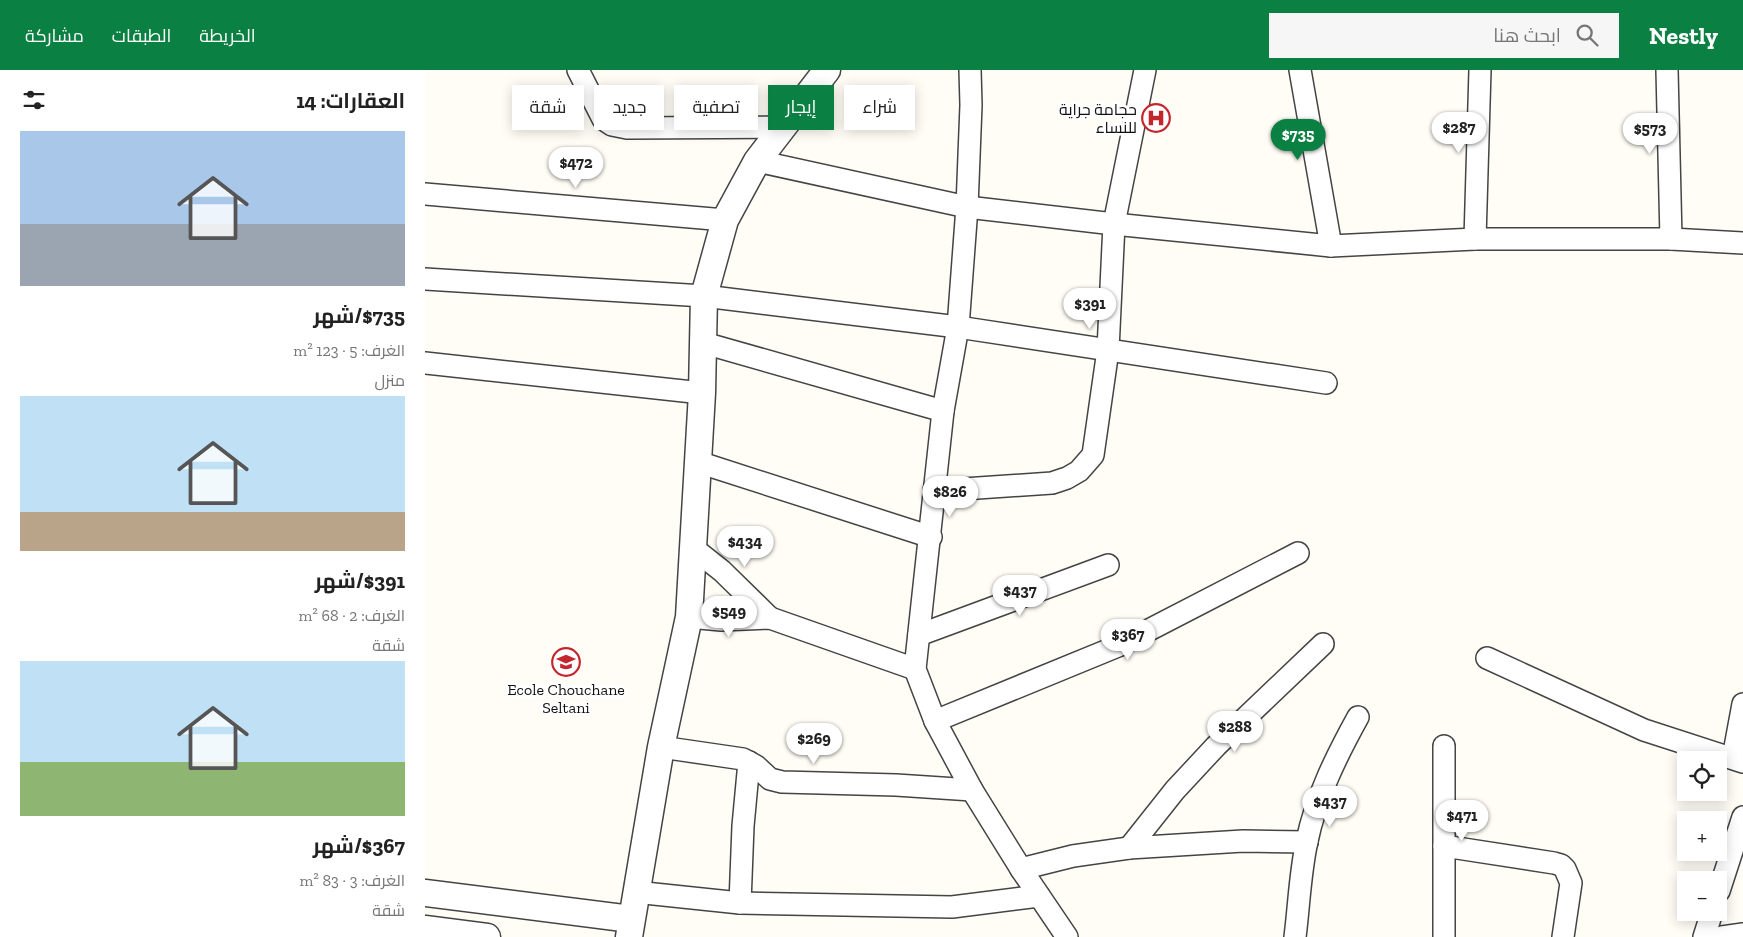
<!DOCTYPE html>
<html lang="ar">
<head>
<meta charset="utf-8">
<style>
  :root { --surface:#fff; --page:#f6f6f6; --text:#222; --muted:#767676; --accent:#0b8043 }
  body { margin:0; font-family:"Zilla Slab",Cairo,serif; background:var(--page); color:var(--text); direction:rtl; height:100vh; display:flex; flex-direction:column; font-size:19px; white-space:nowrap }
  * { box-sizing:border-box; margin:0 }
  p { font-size:16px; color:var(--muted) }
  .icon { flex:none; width:28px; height:28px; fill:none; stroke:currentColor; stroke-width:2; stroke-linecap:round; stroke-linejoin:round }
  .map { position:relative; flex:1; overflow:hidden; direction:ltr }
  .panel { display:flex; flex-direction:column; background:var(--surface); width:425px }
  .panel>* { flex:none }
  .hud { position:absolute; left:15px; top:15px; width:475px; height:45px; direction:rtl; display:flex; gap:10px }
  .fabs { position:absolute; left:1252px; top:681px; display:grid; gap:10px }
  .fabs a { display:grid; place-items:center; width:50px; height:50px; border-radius:0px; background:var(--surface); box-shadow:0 2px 12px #0003; font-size:25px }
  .price { position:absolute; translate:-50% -42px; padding:0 11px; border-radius:18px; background:#fff; color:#222; font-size:16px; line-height:32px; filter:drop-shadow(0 1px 2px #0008) }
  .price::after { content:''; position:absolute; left:50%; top:30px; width:15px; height:11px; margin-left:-8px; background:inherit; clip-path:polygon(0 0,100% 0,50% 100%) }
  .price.on { background:var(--accent); color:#fff }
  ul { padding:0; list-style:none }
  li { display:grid; align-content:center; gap:10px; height:265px; padding:0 20px }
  li span { display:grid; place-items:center; height:155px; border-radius:0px; color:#555 }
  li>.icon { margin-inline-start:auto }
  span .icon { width:90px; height:90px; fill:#fffc; stroke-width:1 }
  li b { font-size:21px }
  h2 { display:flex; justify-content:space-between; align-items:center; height:60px; padding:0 20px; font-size:21px }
  .pill { padding:0 18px; border-radius:0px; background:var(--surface); box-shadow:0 2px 12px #0003; font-size:18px; line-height:45px }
  .pill.on { background:var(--accent); color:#fff }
  header { display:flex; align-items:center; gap:30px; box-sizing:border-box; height:70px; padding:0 25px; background:var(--accent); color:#fff }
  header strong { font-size:24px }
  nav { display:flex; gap:28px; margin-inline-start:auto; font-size:18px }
  .search { width:350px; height:45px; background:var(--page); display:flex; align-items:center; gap:12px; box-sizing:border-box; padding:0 18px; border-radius:0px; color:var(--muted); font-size:19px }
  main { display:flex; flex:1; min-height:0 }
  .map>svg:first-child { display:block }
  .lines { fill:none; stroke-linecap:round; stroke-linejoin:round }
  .minor-casing { stroke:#444; stroke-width:24 }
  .tertiary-casing { stroke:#444; stroke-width:29 }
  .minor { stroke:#fff; stroke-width:21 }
  .tertiary { stroke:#fff; stroke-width:26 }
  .labels { text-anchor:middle; stroke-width:5; stroke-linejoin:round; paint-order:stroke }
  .poi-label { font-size:16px; fill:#111; stroke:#fff; text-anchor:end }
</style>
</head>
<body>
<header>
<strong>Nestly</strong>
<div class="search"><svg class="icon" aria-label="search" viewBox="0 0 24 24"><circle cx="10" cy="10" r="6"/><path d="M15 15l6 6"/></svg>ابحث هنا</div>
<nav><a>الخريطة</a><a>الطبقات</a><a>مشاركة</a></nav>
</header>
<main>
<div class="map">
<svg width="1318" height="867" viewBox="0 0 1318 867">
  <rect width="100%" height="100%" fill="#fffdf5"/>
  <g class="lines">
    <defs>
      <g id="minor">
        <polyline points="153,0 178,49 187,55 202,58 360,57"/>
        <polyline points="545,0 546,35 542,137 533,257 518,341 490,599 510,651 547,720 596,799 642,867"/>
        <polyline points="875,0 906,176"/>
        <polyline points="1242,0 1246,169"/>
        <polyline points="332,91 542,137 689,154 906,176 1050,169 1246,169 1318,173"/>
        <polyline points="0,124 300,150"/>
        <polyline points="1050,169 1055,0"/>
        <polyline points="0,209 279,226 533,257 901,313"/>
        <polyline points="279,273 518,341"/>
        <polyline points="0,293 277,323"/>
        <polyline points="273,392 506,467"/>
        <polyline points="509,421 627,413 642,408 654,401 668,385 683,280 689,154 720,0"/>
        <polyline points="268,478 297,501 345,548"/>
        <polyline points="264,547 296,550 345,548 490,599"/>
        <polyline points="494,565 683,495"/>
        <polyline points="1062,588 1219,660 1318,692"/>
        <polyline points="510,651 693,576 873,483"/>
        <polyline points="236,677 318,689 331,696 345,709 357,712 471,715 547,720"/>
        <polyline points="1308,688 1318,634"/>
        <polyline points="1019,776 1129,793 1136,795 1140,799 1146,813 1138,867"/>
        <polyline points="704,778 750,720 791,676 898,574"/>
        <polyline points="596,799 648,786 704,778 818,771 882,772"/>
        <polyline points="1294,821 1318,747"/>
        <polyline points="210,822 315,833 527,837 614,826"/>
        <polyline points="315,833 318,756 324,692"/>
        <path d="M870 867C874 836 875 802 882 771 891 727 912 685 933 647"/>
        <polyline points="1019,867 1019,676"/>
        <polyline points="1279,867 1287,842"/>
        <polyline points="1297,867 1318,864"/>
      </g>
      <g id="tertiary">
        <polyline points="0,823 206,849"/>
        <polyline points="0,859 62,867"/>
        <polyline points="204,867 236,677 264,547 277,323 279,226 300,150 332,91 402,0"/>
      </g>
    </defs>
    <use href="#minor" class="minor-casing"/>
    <use href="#tertiary" class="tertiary-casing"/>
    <use href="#minor" class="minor"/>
    <use href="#tertiary" class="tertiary"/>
  </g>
  <defs>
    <symbol id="hospital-ring" viewBox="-11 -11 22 22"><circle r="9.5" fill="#fff" stroke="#c4262e" stroke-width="1.5"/><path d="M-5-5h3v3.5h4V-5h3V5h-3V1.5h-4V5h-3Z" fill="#c4262e"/></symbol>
    <symbol id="school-ring" viewBox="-11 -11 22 22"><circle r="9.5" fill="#fff" stroke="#c4262e" stroke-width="1.5"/><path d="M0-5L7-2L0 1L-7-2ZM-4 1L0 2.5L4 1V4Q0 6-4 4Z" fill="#c4262e"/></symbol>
  </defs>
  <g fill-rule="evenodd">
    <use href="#hospital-ring" x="715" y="32" width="32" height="32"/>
    <use href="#school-ring" x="125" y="576" width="32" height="32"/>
  </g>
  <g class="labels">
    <g class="poi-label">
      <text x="712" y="45">حجامة جراية<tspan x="712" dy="18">للنساء</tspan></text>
      <text x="141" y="625" text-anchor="middle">Ecole Chouchane<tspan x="141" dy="18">Seltani</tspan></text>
    </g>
  </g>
</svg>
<div class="fabs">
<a><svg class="icon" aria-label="locate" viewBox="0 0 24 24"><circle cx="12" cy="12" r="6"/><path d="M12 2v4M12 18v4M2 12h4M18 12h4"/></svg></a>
<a>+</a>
<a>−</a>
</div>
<b class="price" style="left:1034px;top:84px">$287</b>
<b class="price" style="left:1225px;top:85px">$573</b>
<b class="price on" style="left:873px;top:91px">$735</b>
<b class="price" style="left:151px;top:119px">$472</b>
<b class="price" style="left:665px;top:260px">$391</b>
<b class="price" style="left:525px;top:448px">$826</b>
<b class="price" style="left:320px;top:498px">$434</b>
<b class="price" style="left:595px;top:547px">$437</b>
<b class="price" style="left:304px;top:568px">$549</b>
<b class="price" style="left:703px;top:591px">$367</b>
<b class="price" style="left:810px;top:683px">$288</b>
<b class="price" style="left:389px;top:695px">$269</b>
<b class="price" style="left:905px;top:758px">$437</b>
<b class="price" style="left:1037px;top:772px">$471</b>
<div class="hud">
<a class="pill">شراء</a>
<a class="pill on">إيجار</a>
<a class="pill">تصفية</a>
<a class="pill">جديد</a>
<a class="pill">شقة</a>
</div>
</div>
<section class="panel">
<h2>العقارات: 14<svg class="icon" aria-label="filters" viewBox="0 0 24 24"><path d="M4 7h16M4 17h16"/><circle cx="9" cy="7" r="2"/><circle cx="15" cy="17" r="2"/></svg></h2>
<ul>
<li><span style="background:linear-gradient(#a9c7e8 60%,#9aa5b1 0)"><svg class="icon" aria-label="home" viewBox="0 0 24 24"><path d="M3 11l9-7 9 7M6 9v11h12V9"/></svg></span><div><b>$735/شهر</b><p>الغرف: 5 · 123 m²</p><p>منزل</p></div></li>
<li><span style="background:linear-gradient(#bfe0f5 75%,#b9a48a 0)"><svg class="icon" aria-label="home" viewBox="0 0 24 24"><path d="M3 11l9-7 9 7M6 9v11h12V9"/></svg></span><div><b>$391/شهر</b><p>الغرف: 2 · 68 m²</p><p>شقة</p></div></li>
<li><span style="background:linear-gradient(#bfe0f5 65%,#8fb573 0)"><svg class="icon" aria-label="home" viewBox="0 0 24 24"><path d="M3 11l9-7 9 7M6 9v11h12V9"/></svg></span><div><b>$367/شهر</b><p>الغرف: 3 · 83 m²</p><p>شقة</p></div></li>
</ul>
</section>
</main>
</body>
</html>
